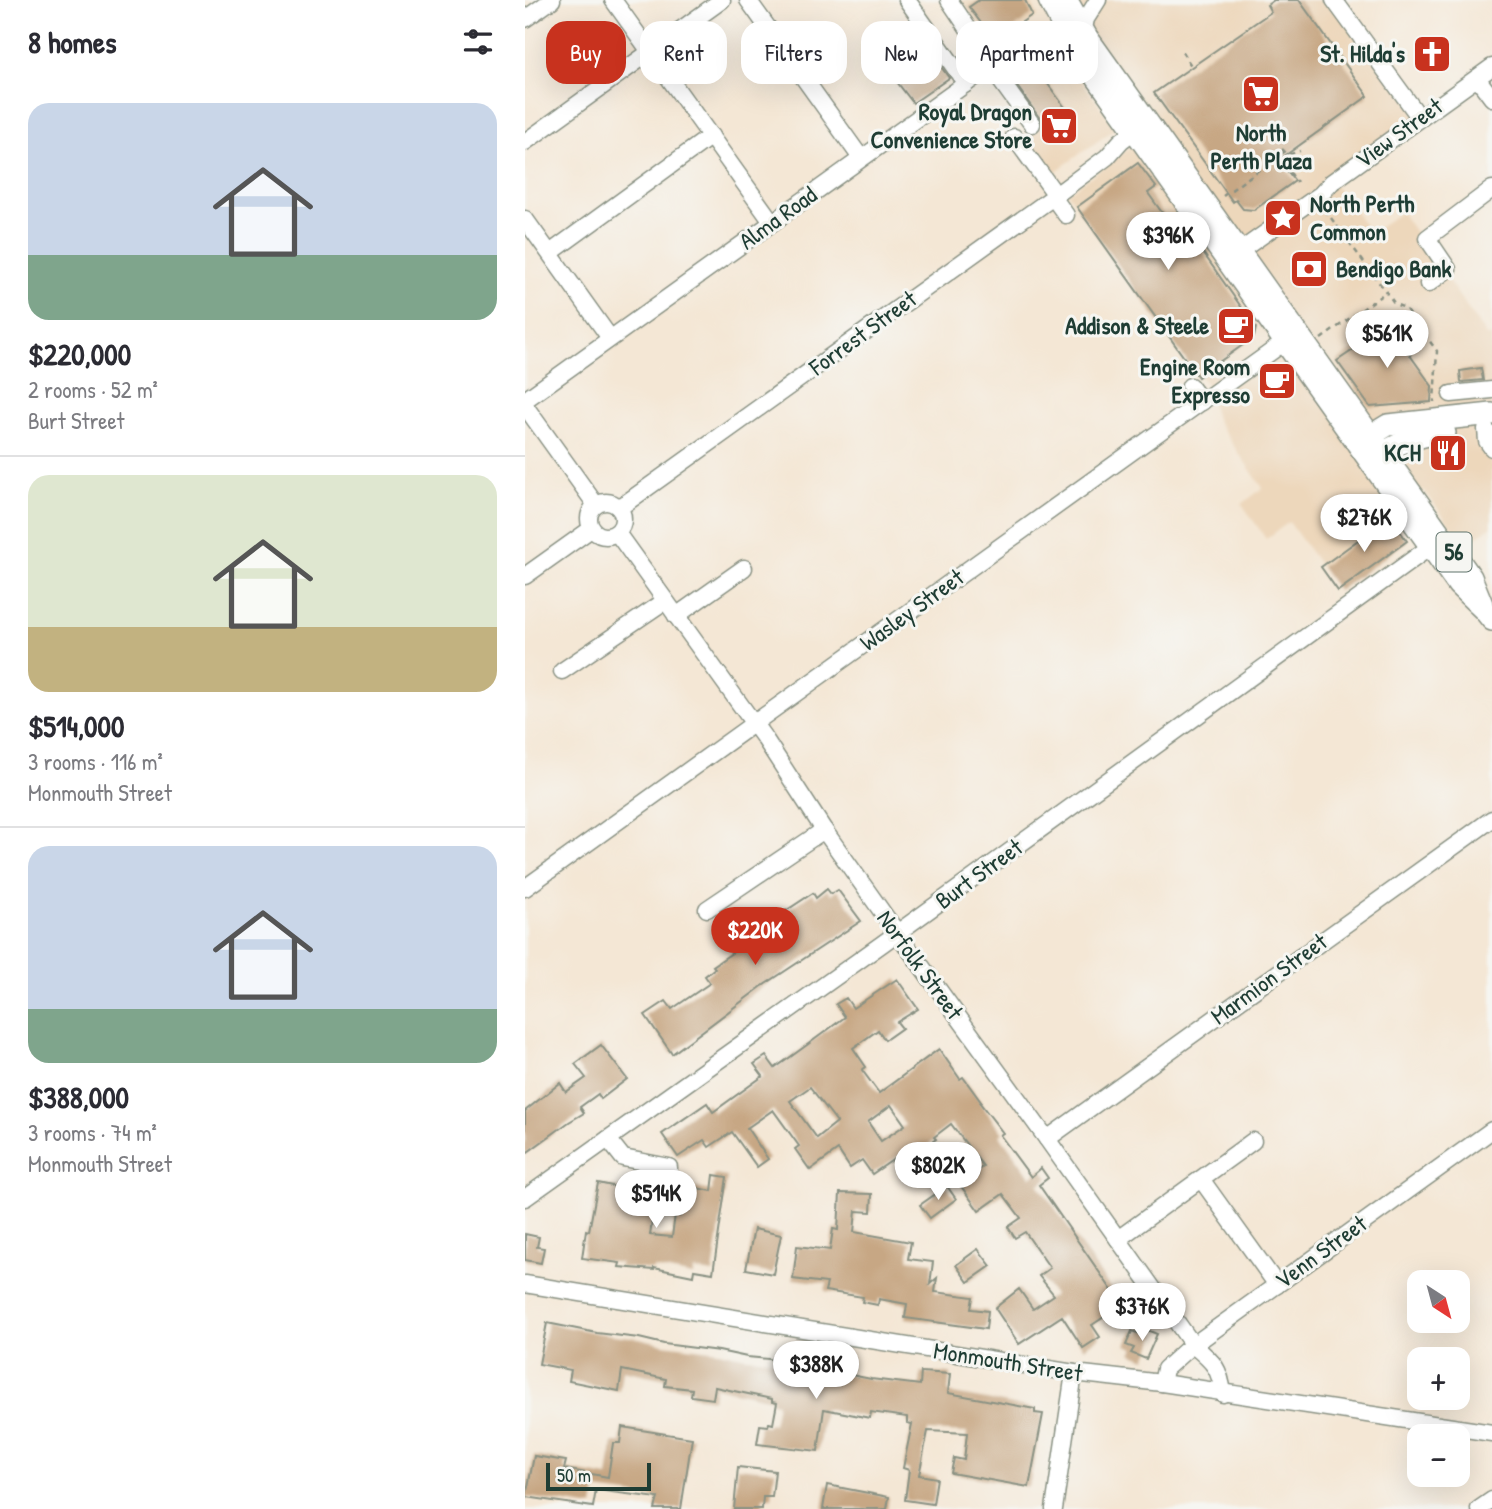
<!DOCTYPE html>
<html lang="en">
<head>
<meta charset="utf-8">
<style>
  :root { --surface:#fff; --page:#f7f7f7; --text:#2b2b33; --muted:#7c7c81; --line:#e1e1e2; --accent:#c8321e }
  body { margin:0; font-family:"Patrick Hand",sans-serif; background:var(--page); color:var(--text); height:100vh; display:flex; flex-direction:column; font-size:26px; white-space:nowrap }
  * { box-sizing:border-box; margin:0 }
  p { font-size:23px; color:var(--muted) }
  .icon { flex:none; width:38px; height:38px; fill:none; stroke:currentColor; stroke-width:2; stroke-linecap:round; stroke-linejoin:round }
  .map { position:relative; flex:1; overflow:hidden }
  .drawer { display:flex; flex-direction:column; background:var(--surface); width:525px }
  .drawer>* { flex:none }
  .hud { position:absolute; left:21px; top:21px; width:665px; height:63px; display:flex; gap:14px }
  .needle { width:46px; rotate:144deg }
  .fabs { position:absolute; left:882px; top:1270px; display:grid; gap:14px }
  .fabs a { display:grid; place-items:center; width:63px; height:63px; border-radius:14px; background:var(--surface); box-shadow:0 7px 28px #0002; font-size:35px }
  .scale { position:absolute; left:21px; bottom:18px; width:105px; box-sizing:border-box; padding-left:7px; border:4px solid #1f3d34; border-top:0; font-size:19px; line-height:24px; white-space:nowrap; color:#1f3d34; -webkit-text-stroke:5px #f6f6f2; paint-order:stroke }
  .price { position:absolute; translate:-50% -60px; padding:0 16px; border-radius:24px; background:#fff; color:#222; font-size:23px; line-height:46px; filter:drop-shadow(0 2px 4px #0008) }
  .price::after { content:''; position:absolute; left:50%; top:42px; width:21px; height:16px; margin-left:-10px; background:inherit; clip-path:polygon(0 0,100% 0,50% 100%) }
  .price.active { background:var(--accent); color:#fff }
  ul { padding:0; list-style:none }
  li { display:grid; align-content:center; gap:14px; height:371px; padding:0 28px }
  li+li { border-top:2px solid var(--line) }
  li span { display:grid; place-items:center; height:217px; border-radius:21px; color:#555 }
  li>.icon { margin-inline-start:auto }
  span .icon { width:126px; height:126px; fill:#fffc; stroke-width:1 }
  li b { font-size:30px }
  h2 { display:flex; justify-content:space-between; align-items:center; height:84px; padding:0 28px; font-size:30px }
  .chip { padding:0 24px; border-radius:21px; background:var(--surface); box-shadow:0 7px 28px #0002; font-size:24px; line-height:63px }
  .chip.active { background:var(--accent); color:#fff }
  main { display:flex; flex:1; min-height:0 }
  .map>svg:first-child { display:block }
  .built { fill:#edd7bb }
  .building { fill:#c7a784; fill-rule:evenodd }
  .lines { fill:none; stroke-linecap:round; stroke-linejoin:round }
  .minor-casing { stroke:#8a9284; stroke-width:19 }
  .major-casing { stroke:#8a9284; stroke-width:24 }
  .path { stroke:#8a9284; stroke-width:2.5; stroke-dasharray:5 5; stroke-linecap:butt }
  .minor { stroke:#fff; stroke-width:16 }
  .major { stroke:#fff; stroke-width:21 }
  .labels { text-anchor:middle; stroke-width:6; stroke-linejoin:round; paint-order:stroke }
  .shield { fill:#f6f6f2; stroke:#60746d; stroke-width:2 }
  .shield-label { font-size:23px; font-weight:bold; fill:#1f3d34 }
  .poi-label { font-size:24px; font-weight:bold; fill:#1f3d34; stroke:#f6f6f2; text-anchor:end }
  .street-label { font-size:24px; fill:#1f3d34; stroke:#f6f6f2 }
</style>
</head>
<body>
<main>
<section class="drawer">
<h2>8 homes<svg class="icon" aria-label="filters" viewBox="0 0 24 24"><path d="M4 7h16M4 17h16"/><circle cx="9" cy="7" r="2"/><circle cx="15" cy="17" r="2"/></svg></h2>
<ul>
<li><span style="background:linear-gradient(#c9d6e8 70%,#7fa58c 0)"><svg class="icon" aria-label="home" viewBox="0 0 24 24"><path d="M3 11l9-7 9 7M6 9v11h12V9"/></svg></span><div><b>$220,000</b><p>2 rooms · 52 m²</p><p>Burt Street</p></div></li>
<li><span style="background:linear-gradient(#dfe7d0 70%,#c2b280 0)"><svg class="icon" aria-label="home" viewBox="0 0 24 24"><path d="M3 11l9-7 9 7M6 9v11h12V9"/></svg></span><div><b>$514,000</b><p>3 rooms · 116 m²</p><p>Monmouth Street</p></div></li>
<li><span style="background:linear-gradient(#c9d6e8 75%,#7fa58c 0)"><svg class="icon" aria-label="home" viewBox="0 0 24 24"><path d="M3 11l9-7 9 7M6 9v11h12V9"/></svg></span><div><b>$388,000</b><p>3 rooms · 74 m²</p><p>Monmouth Street</p></div></li>
</ul>
</section>
<div class="map">
<svg width="967" height="1509" viewBox="0 0 967 1509">
  <rect width="100%" height="100%" fill="#f6f6f2"/>
  <filter id="ink" filterUnits="userSpaceOnUse"><feTurbulence type="fractalNoise" baseFrequency=".0143" numOctaves="2"/><feDisplacementMap in="SourceGraphic" scale="14" xChannelSelector="R" yChannelSelector="G"/><feConvolveMatrix kernelMatrix="1 2 1 2 8 2 1 2 1" color-interpolation-filters="sRGB"/></filter>
  <filter id="wash" filterUnits="userSpaceOnUse"><feTurbulence type="fractalNoise" baseFrequency=".00686" numOctaves="4" result="noise"/><feDisplacementMap in="SourceGraphic" scale="28" xChannelSelector="R" yChannelSelector="G"/><feGaussianBlur stdDeviation="1.57" result="paint"/><feColorMatrix in="noise" values="0 0 0 0 0 0 0 0 0 0 0 0 0 0 0 0 0 1.4 0 .05"/><feComposite in="paint" operator="in"/></filter>
  <g filter="url(#wash)">
    <rect width="100%" height="100%" fill="#f4e7d5"/>
    <g class="built">
      <polygon points="432,0 505,0 513,16 466,49"/>
      <polygon points="523,0 809,0 895,118 807,182 846,233 876,212 962,337 967,334 967,526 940,545 899,490 865,517 796,567 764,522 741,539 717,504 738,488 692,422 681,384 543,193 616,140"/>
      <polygon points="525,38 591,128 527,174 501,139 518,126 478,71"/>
    </g>
    <g id="blocks">
      <g class="building">
        <polygon points="454,0 500,0 507,15 476,37 471,31 465,35 444,7"/>
        <polygon points="749,0 774,0 843,96 754,160 770,181 729,210 718,209 711,200 708,202 629,93 746,12 742,5"/>
        <polygon points="409,57 424,78 388,103 372,82 381,75 382,77"/>
        <polygon points="503,57 550,121 528,137 482,72"/>
        <polygon points="613,163 631,187 623,193 661,246 669,240 731,328 729,337 673,377 552,207"/>
        <polygon points="877,317 884,328 872,337 907,386 906,402 845,407 812,361"/>
        <polygon points="956,368 958,380 936,382 935,371"/>
        <polygon points="865,517 882,541 813,591 796,567"/>
        <polygon points="302,889 306,894 313,890 336,921 236,987 147,1054 120,1015 141,1001 147,1009 185,983 180,976 190,968 188,966 226,940 231,946 256,927 250,918 288,893 291,898"/>
        <path d="M372 979 393 1009 372 1022 377 1028 360 1040 353 1030 328 1048 341 1067 337 1070 354 1093 414 1049 435 1079 438 1077 456 1102 455 1103 478 1133 475 1135 506 1177 516 1168 523 1178 514 1185 597 1305 567 1325 575 1337 558 1348 537 1316 494 1344 470 1308 494 1289 508 1309 529 1295 514 1276 525 1268 500 1232 490 1238 483 1227 496 1218 478 1194 454 1211 436 1186 453 1175 451 1172 458 1166 426 1124 409 1137 411 1139 390 1154 385 1148 347 1174 337 1160 325 1168 313 1150 285 1170 270 1149 274 1146 248 1110 222 1128 243 1159 232 1167 207 1132 184 1147 179 1140 153 1157 137 1134 182 1103 188 1112 238 1076 229 1064 241 1056 250 1068 282 1045 320 1017 311 1004 321 998 328 1008ZM285 1087 312 1122 292 1138 265 1101ZM366 1105 380 1125 356 1141 343 1122Z"/>
        <polygon points="76,1045 102,1079 76,1099 73,1094 55,1107 59,1113 44,1122 0,1154 0,1111 35,1083 41,1092 61,1078 50,1064"/>
        <polygon points="189,1175 202,1177 188,1273 169,1270 168,1276 129,1268 129,1270 94,1267 95,1263 57,1258 61,1230 64,1231 73,1183 106,1190 106,1186 131,1189 125,1235 147,1237 150,1215 155,1216 161,1186 187,1191"/>
        <polygon points="422,1186 431,1199 405,1218 395,1205"/>
        <polygon points="315,1193 347,1194 346,1212 331,1211 329,1232 386,1242 383,1259 408,1262 405,1284 412,1278 410,1292 448,1297 446,1309 463,1311 461,1329 380,1318 382,1304 354,1299 353,1305 337,1302 338,1297 300,1291 302,1283 268,1279 272,1246 305,1250 308,1229 313,1230"/>
        <polygon points="229,1229 256,1235 248,1274 221,1269"/>
        <polygon points="0,1234 14,1237 12,1247 19,1248 16,1263 0,1260"/>
        <polygon points="453,1249 466,1266 443,1282 431,1265"/>
        <polygon points="22,1323 72,1333 114,1338 139,1344 194,1351 222,1357 255,1360 255,1357 271,1360 270,1364 306,1369 306,1371 346,1379 395,1385 396,1372 425,1374 423,1393 510,1409 510,1413 518,1414 504,1487 426,1473 429,1458 439,1460 442,1433 403,1431 394,1475 412,1478 408,1504 380,1500 384,1470 378,1468 387,1424 382,1423 382,1417 346,1412 345,1418 299,1409 293,1451 232,1444 235,1425 243,1426 244,1423 248,1424 252,1403 247,1402 247,1399 190,1387 188,1399 166,1396 167,1389 140,1386 141,1379 97,1370 94,1391 44,1381 46,1370 14,1364"/>
        <polygon points="617,1328 632,1334 621,1359 606,1353 609,1348 601,1345 607,1331 615,1334"/>
        <polygon points="97,1427 167,1438 156,1509 130,1509 133,1498 71,1490 68,1507 1,1497 9,1456 41,1461 39,1469 83,1477 88,1443 95,1443"/>
        <polygon points="213,1467 250,1471 247,1497 238,1497 237,1509 209,1509"/>
        <polygon points="302,1485 364,1497 362,1509 298,1509"/>
      </g>
    </g>
  </g>
  <g filter="url(#ink)">
    <use href="#blocks" fill-opacity="0" stroke="#8a9284" stroke-width="2"/>
    <g class="lines">
      <defs>
        <g id="minor">
          <polyline points="88,0 247,222"/>
          <polyline points="223,0 336,158"/>
          <polyline points="382,0 441,84"/>
          <polyline points="424,0 467,64"/>
          <polyline points="809,0 895,118"/>
          <polyline points="0,19 27,0"/>
          <polyline points="558,32 561,19 573,0"/>
          <polyline points="465,66 507,124"/>
          <polyline points="952,78 967,98"/>
          <polyline points="489,137 531,195"/>
          <polyline points="0,142 197,0"/>
          <polyline points="528,197 541,215"/>
          <polyline points="0,219 85,338"/>
          <polyline points="715,251 796,194 807,182 967,67"/>
          <polyline points="25,253 186,136"/>
          <polyline points="903,284 923,269 902,238 967,189"/>
          <polyline points="665,386 677,402"/>
          <polyline points="926,394 967,390"/>
          <polyline points="0,400 506,37"/>
          <polyline points="0,406 71,505"/>
          <polyline points="961,429 962,441 967,448"/>
          <circle cx="81" cy="519" r="17"/>
          <polyline points="94,508 531,195 582,157 596,141 617,125"/>
          <path d="M92 533 240 739 299 830 360 916 522 1139 668 1345C688 1362 695 1367 698 1394"/>
          <polyline points="0,576 66,529"/>
          <polyline points="151,616 219,568"/>
          <polyline points="37,671 140,601"/>
          <polyline points="0,888 768,336"/>
          <polyline points="182,909 299,830"/>
          <polyline points="83,1139 98,1158 144,1167 143,1202"/>
          <polyline points="522,1139 967,819"/>
          <polyline points="676,1179 752,1285"/>
          <polyline points="0,1198 357,944 905,547"/>
          <polyline points="593,1239 728,1141"/>
          <polyline points="0,1284 549,1373 637,1383 967,1433"/>
          <polyline points="637,1383 640,1369 660,1351 967,1130"/>
          <polyline points="529,1509 549,1373"/>
          <polyline points="954,1509 967,1500"/>
        </g>
        <g id="major">
          <polyline points="524,0 545,40 933,585 959,610 967,620"/>
          <polyline points="541,0 562,37 946,577 957,604"/>
          <polyline points="837,441 863,425 967,414"/>
          <path d="M846 460C870 444 891 435 920 433"/>
        </g>
      </defs>
      <use href="#minor" class="minor-casing"/>
      <use href="#major" class="major-casing"/>
      <g class="path">
        <polyline points="657,52 667,67"/>
        <polyline points="757,149 763,155 775,151"/>
        <polyline points="753,156 772,182"/>
        <polyline points="698,196 760,151"/>
        <polyline points="800,210 870,304 880,308 912,351 909,402"/>
        <polyline points="796,339 861,292"/>
      </g>
      <use href="#minor" class="minor"/>
      <use href="#major" class="major"/>
    </g>
  </g>
  <defs>
    <symbol id="church-square" viewBox="-11 -11 22 22"><rect x="-9" y="-9" width="18" height="18" rx="4" fill="#c8321e" stroke="#f6f6f2"/><path d="M-1.2-6h2.4v3.5h3.3v2.4h-3.3V6h-2.4V-.1h-3.3v-2.4h3.3Z" fill="#fff"/></symbol>
    <symbol id="supermarket-square" viewBox="-11 -11 22 22"><rect x="-9" y="-9" width="18" height="18" rx="4" fill="#c8321e" stroke="#f6f6f2"/><path d="M-6-5.5h2.5l.6 2H6L4.5 2H-2.5L-4.4-4H-6ZM-1.5 3.2a1.3 1.3 0 1 0 .1 0ZM3 3.2a1.3 1.3 0 1 0 .1 0Z" fill="#fff"/></symbol>
    <symbol id="sight-square" viewBox="-11 -11 22 22"><rect x="-9" y="-9" width="18" height="18" rx="4" fill="#c8321e" stroke="#f6f6f2"/><path d="M0-6L1.8-2.2L6-1.7L2.9 1.2L3.7 5.4L0 3.3L-3.7 5.4L-2.9 1.2L-6-1.7L-1.8-2.2Z" fill="#fff"/></symbol>
    <symbol id="bank-square" viewBox="-11 -11 22 22"><rect x="-9" y="-9" width="18" height="18" rx="4" fill="#c8321e" stroke="#f6f6f2"/><path d="M-6-4H6V4H-6ZM0-2.3a2.3 2.3 0 1 0 0 4.6a2.3 2.3 0 1 0 0-4.6Z" fill="#fff"/></symbol>
    <symbol id="cafe-square" viewBox="-11 -11 22 22"><rect x="-9" y="-9" width="18" height="18" rx="4" fill="#c8321e" stroke="#f6f6f2"/><path d="M-5.5-4.5H6V0H3Q3 3.5 0 3.5H-2.5Q-5.5 3.5-5.5 0ZM3-3.2v2h1.7v-2ZM-6 4.5H4V6H-6Z" fill="#fff"/></symbol>
    <symbol id="restaurant-square" viewBox="-11 -11 22 22"><rect x="-9" y="-9" width="18" height="18" rx="4" fill="#c8321e" stroke="#f6f6f2"/><path d="M-5-6h1v4h1v-4h1v4h1v-4h1v5L-1.5 .5V6h-2V.5L-5-1ZM5-6V6H3V1.5H1.5Q1.5-4 5-6Z" fill="#fff"/></symbol>
  </defs>
  <g fill-rule="evenodd">
    <use href="#church-square" x="885" y="32" width="44" height="44"/>
    <use href="#supermarket-square" x="714" y="72" width="44" height="44"/>
    <use href="#supermarket-square" x="512" y="104" width="44" height="44"/>
    <use href="#sight-square" x="736" y="196" width="44" height="44"/>
    <use href="#bank-square" x="762" y="247" width="44" height="44"/>
    <use href="#cafe-square" x="689" y="304" width="44" height="44"/>
    <use href="#cafe-square" x="730" y="359" width="44" height="44"/>
    <use href="#restaurant-square" x="901" y="431" width="44" height="44"/>
  </g>
  <g class="labels">
    <rect class="shield" x="911.5" y="532.5" width="35" height="39" rx="5"/>
    <g class="shield-label">
      <text x="929" y="560">56</text>
    </g>
    <g class="poi-label">
      <text x="880" y="62">St. Hilda's</text>
      <text x="507" y="120">Royal Dragon<tspan x="507" dy="28">Convenience Store</tspan></text>
      <text x="736" y="141" text-anchor="middle">North<tspan x="736" dy="28">Perth Plaza</tspan></text>
      <text x="785" y="212" text-anchor="start">North Perth<tspan x="785" dy="28">Common</tspan></text>
      <text x="811" y="277" text-anchor="start">Bendigo Bank</text>
      <text x="684" y="334">Addison &amp; Steele</text>
      <text x="725" y="375">Engine Room<tspan x="725" dy="28">Expresso</tspan></text>
      <text x="896" y="461">KCH</text>
    </g>
    <g class="street-label">
      <text transform="translate(874 133) rotate(-36)" y="8">View Street</text>
      <text transform="translate(253 218) rotate(-36)" y="8">Alma Road</text>
      <text transform="translate(338 333) rotate(-36)" y="8">Forrest Street</text>
      <text transform="translate(387 610) rotate(-36)" y="8">Wasley Street</text>
      <text transform="translate(454 874) rotate(-36)" y="8">Burt Street</text>
      <text transform="translate(395 965) rotate(54)" y="8">Norfolk Street</text>
      <text transform="translate(744 979) rotate(-36)" y="8">Marmion Street</text>
      <text transform="translate(796 1252) rotate(-36)" y="8">Venn Street</text>
      <text transform="translate(483 1362) rotate(9)" y="8">Monmouth Street</text>
    </g>
  </g>
</svg>
<div class="fabs">
<a><svg class="needle" viewBox="-14 -14 28 28"><path d="M0-13l5 13h-10z" fill="#e53935"/><path d="M0 13l5-13h-10z" fill="#7c7c81"/></svg></a>
<a>+</a>
<a>−</a>
</div>
<div class="scale">50 m</div>
<b class="price" style="left:643px;top:272px">$396K</b>
<b class="price" style="left:862px;top:370px">$561K</b>
<b class="price" style="left:839px;top:554px">$276K</b>
<b class="price active" style="left:230px;top:967px">$220K</b>
<b class="price" style="left:413px;top:1202px">$802K</b>
<b class="price" style="left:131px;top:1230px">$514K</b>
<b class="price" style="left:617px;top:1343px">$376K</b>
<b class="price" style="left:291px;top:1401px">$388K</b>
<div class="hud">
<a class="chip active">Buy</a>
<a class="chip">Rent</a>
<a class="chip">Filters</a>
<a class="chip">New</a>
<a class="chip">Apartment</a>
</div>
</div>
</main>
</body>
</html>
